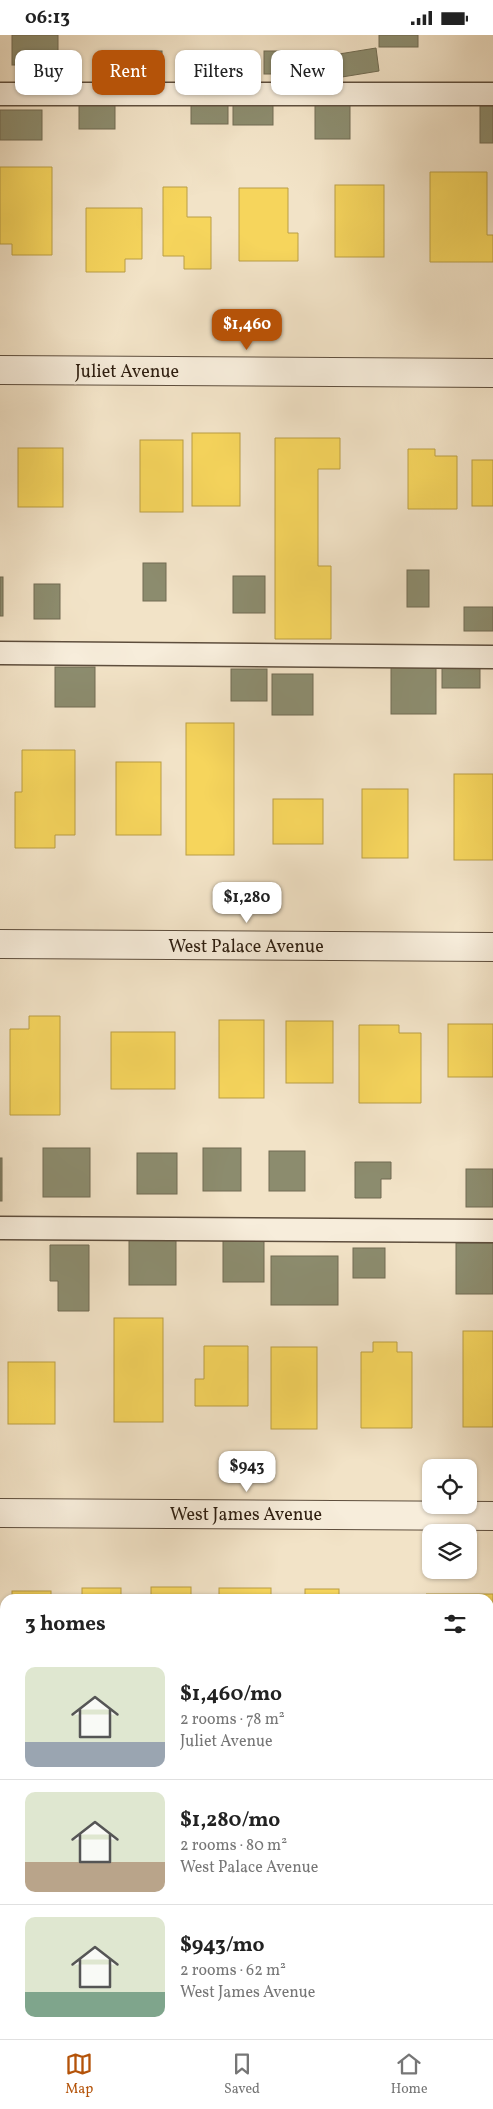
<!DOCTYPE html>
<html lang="en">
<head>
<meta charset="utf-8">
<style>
  :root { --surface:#fff; --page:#f2f2f2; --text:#222; --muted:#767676; --line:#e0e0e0; --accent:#b45309 }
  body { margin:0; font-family:Vollkorn,serif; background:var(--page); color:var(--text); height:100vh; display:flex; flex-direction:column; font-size:19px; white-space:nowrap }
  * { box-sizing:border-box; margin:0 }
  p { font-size:16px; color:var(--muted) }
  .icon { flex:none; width:28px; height:28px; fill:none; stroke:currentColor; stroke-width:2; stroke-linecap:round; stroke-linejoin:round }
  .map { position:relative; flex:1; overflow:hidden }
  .details { position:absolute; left:0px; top:1559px; width:494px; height:446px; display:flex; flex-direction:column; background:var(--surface); border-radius:15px 15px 0 0; box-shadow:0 1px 4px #0004 }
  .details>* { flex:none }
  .guide { position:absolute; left:15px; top:15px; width:464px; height:45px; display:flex; gap:10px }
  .buttons { position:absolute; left:422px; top:1424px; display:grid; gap:10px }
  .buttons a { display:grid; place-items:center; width:55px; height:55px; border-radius:10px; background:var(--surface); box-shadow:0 1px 4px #0004; font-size:25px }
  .price { position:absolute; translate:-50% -42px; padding:0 11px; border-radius:10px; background:#fff; color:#222; font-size:16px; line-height:32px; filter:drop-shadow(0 1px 2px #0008) }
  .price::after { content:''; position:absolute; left:50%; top:30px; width:15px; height:11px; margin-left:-8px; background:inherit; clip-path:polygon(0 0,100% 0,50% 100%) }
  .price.active { background:var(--accent); color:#fff }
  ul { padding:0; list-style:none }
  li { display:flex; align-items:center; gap:15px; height:125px; padding:0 25px }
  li+li { border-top:1px solid var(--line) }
  li span { display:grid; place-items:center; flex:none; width:140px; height:100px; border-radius:10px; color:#555 }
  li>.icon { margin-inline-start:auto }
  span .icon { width:60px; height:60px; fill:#fffc; stroke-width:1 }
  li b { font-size:21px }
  h2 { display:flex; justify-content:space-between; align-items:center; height:60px; padding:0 25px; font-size:21px }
  .tag { padding:0 18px; border-radius:10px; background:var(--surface); box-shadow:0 1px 4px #0004; font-size:18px; line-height:45px }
  .tag.active { background:var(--accent); color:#fff }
  .status { display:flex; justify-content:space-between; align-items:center; height:35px; padding:0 25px; background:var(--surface); direction:ltr }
  .status svg { height:14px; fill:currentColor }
  .tab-bar { display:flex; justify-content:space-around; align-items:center; height:70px; border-top:1px solid var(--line); background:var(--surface); font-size:14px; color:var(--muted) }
  .tab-bar a { display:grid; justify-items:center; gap:2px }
  .tab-bar .active { color:var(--accent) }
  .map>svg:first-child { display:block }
  .homes { fill:#f6d55c; stroke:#ba9e45 }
  .industry { fill:#8c8c6e; stroke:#706b52 }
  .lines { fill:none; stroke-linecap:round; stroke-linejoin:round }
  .service-casing { stroke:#5e4e3d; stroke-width:25 }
  .minor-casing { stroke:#5e4e3d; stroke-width:30 }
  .service { stroke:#f7eddb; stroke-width:22 }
  .minor { stroke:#f7eddb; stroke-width:28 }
  .labels { text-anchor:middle; stroke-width:5; stroke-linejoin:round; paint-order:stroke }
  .street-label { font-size:18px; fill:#2d1d0f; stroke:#f7eddb }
</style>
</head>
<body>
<div class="status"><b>06:13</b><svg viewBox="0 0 49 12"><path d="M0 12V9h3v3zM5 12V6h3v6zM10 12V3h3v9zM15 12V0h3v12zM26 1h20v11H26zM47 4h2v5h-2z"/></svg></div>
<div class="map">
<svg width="493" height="2004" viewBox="0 0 493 2004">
  <rect width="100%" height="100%" fill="#f2e3c7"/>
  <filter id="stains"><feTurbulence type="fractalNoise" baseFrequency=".004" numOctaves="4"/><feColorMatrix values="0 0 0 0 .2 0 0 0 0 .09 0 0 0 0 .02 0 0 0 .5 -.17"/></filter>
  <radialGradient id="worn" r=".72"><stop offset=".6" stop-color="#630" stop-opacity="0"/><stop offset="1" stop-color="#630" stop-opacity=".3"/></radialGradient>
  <g class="homes">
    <polygon points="0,132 52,132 52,220 12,220 12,209 0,209"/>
    <polygon points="430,137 487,137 487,200 493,200 493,227 430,227"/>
    <rect x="335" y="150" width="49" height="72"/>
    <polygon points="163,152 187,152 187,182 211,182 211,234 184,234 184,221 163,221"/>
    <polygon points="239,153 288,153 288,198 298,198 298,226 239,226"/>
    <polygon points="86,173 142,173 142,224 125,224 125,237 86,237"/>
    <rect x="192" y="398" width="48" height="73"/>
    <polygon points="275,403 340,403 340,434 318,434 318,531 331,531 331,604 275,604"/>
    <rect x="140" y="405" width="43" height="72"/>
    <rect x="18" y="413" width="45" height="59"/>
    <polygon points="408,414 435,414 435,421 457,421 457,474 408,474"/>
    <rect x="472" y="425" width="21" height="46"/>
    <rect x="186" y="688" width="48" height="132"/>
    <polygon points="22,715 75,715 75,800 55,800 55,813 15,813 15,757 22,757"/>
    <rect x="116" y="727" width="45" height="73"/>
    <rect x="454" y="739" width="39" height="86"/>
    <rect x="362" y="754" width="46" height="69"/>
    <rect x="273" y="764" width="50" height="45"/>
    <polygon points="29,981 60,981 60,1080 10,1080 10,994 29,994"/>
    <rect x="219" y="985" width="45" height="78"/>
    <rect x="286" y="986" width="47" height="62"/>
    <rect x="448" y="989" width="45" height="53"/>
    <polygon points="359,990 399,990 399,998 421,998 421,1068 359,1068"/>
    <rect x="111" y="997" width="64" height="57"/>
    <rect x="114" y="1283" width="49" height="104"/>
    <rect x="463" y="1296" width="30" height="96"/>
    <polygon points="373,1307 397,1307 397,1317 412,1317 412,1393 361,1393 361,1317 373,1317"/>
    <polygon points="204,1311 248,1311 248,1371 195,1371 195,1344 204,1344"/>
    <rect x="271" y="1312" width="46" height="82"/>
    <rect x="8" y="1327" width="47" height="62"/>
    <rect x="151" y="1552" width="40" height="12"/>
    <rect x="82" y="1553" width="39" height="11"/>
    <rect x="219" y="1553" width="52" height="11"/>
    <rect x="305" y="1554" width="34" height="10"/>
    <rect x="12" y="1556" width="39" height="8"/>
    <polygon points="426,1559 493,1559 493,1615 489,1615 489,1564 426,1564"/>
    <rect x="489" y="1850" width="4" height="138"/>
  </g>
  <g class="industry">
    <rect x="12" y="0" width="46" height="30"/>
    <rect x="379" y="0" width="39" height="12"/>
    <polygon points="376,13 379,36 342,42 339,19"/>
    <rect x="121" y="16" width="41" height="22"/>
    <rect x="264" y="16" width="39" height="23"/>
    <rect x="79" y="65" width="36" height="29"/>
    <rect x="191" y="66" width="37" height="23"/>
    <rect x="233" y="66" width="40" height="24"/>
    <rect x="315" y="66" width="35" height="38"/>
    <rect x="480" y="71" width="13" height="37"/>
    <rect x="0" y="75" width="42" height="30"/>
    <rect x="143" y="528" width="23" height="38"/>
    <rect x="407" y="535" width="22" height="37"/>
    <rect x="233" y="541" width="32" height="37"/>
    <rect x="0" y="542" width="3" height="39"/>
    <rect x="34" y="549" width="26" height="35"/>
    <rect x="464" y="572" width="29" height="24"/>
    <rect x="55" y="632" width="40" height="40"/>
    <rect x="391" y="632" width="45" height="47"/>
    <rect x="442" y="632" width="38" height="21"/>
    <rect x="231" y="634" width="36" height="32"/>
    <rect x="272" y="639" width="41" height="41"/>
    <rect x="43" y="1113" width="47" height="49"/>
    <rect x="203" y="1113" width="38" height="43"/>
    <rect x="269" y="1116" width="36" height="40"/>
    <rect x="137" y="1118" width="40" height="41"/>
    <rect x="0" y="1123" width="2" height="43"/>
    <polygon points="355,1127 391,1127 391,1144 381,1144 381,1163 355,1163"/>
    <rect x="466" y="1134" width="27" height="38"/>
    <rect x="129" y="1205" width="47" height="45"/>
    <rect x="223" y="1205" width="41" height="42"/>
    <rect x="456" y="1208" width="37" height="51"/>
    <polygon points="50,1210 89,1210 89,1276 58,1276 58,1246 50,1246"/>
    <rect x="353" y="1213" width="32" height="30"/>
    <rect x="271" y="1221" width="67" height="49"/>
    <rect x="489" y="1698" width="4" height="41"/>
  </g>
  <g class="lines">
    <defs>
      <g id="service">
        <polyline points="0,59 493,59"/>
        <polyline points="0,618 493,622"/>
        <polyline points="0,1193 493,1196"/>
        <polyline points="0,1769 5,1769"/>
        <polyline points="489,1771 493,1771"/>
      </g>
      <g id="minor">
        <polyline points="0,335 493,338"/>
        <polyline points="0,909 493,912"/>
        <polyline points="0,1478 493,1481"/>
      </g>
    </defs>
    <use href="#service" class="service-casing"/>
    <use href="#minor" class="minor-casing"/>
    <use href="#service" class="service"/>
    <use href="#minor" class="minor"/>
  </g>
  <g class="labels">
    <g class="street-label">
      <text x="127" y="342">Juliet Avenue</text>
      <text x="246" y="917">West Palace Avenue</text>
      <text x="246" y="1485">West James Avenue</text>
    </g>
  </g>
  <rect width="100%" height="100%" filter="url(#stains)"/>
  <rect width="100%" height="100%" fill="url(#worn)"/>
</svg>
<div class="buttons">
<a><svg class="icon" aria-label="locate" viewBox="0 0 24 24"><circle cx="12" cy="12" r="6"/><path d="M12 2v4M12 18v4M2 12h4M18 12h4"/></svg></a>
<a><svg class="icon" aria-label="layers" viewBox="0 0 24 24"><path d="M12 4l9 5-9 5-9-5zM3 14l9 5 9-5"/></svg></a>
</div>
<b class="price active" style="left:247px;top:316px">$1,460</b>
<b class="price" style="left:247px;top:889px">$1,280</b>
<b class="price" style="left:247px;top:1458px">$943</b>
<div class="guide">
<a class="tag">Buy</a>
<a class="tag active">Rent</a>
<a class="tag">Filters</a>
<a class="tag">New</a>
</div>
<section class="details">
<h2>3 homes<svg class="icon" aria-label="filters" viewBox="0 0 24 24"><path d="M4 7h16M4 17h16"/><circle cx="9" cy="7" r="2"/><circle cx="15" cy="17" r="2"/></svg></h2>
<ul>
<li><span style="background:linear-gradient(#dfe7d0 75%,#9aa5b1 0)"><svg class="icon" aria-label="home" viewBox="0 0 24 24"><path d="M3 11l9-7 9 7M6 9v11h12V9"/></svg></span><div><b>$1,460/mo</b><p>2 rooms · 78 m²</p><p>Juliet Avenue</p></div></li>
<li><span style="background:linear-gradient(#dfe7d0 70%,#b9a48a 0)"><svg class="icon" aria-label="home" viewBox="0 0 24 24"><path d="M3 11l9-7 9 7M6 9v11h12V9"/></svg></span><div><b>$1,280/mo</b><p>2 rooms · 80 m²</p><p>West Palace Avenue</p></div></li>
<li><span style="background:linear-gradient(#dfe7d0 75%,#7fa58c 0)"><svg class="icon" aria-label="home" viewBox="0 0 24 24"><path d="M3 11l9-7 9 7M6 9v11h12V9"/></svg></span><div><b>$943/mo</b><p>2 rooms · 62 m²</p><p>West James Avenue</p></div></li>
</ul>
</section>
</div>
<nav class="tab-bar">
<a class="active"><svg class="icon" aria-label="map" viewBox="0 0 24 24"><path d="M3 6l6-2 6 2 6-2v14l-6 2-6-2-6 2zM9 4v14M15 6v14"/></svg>Map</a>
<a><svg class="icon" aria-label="saved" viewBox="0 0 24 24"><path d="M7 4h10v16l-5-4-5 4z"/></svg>Saved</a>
<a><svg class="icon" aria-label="home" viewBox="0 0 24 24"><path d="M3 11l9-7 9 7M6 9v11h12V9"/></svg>Home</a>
</nav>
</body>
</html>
